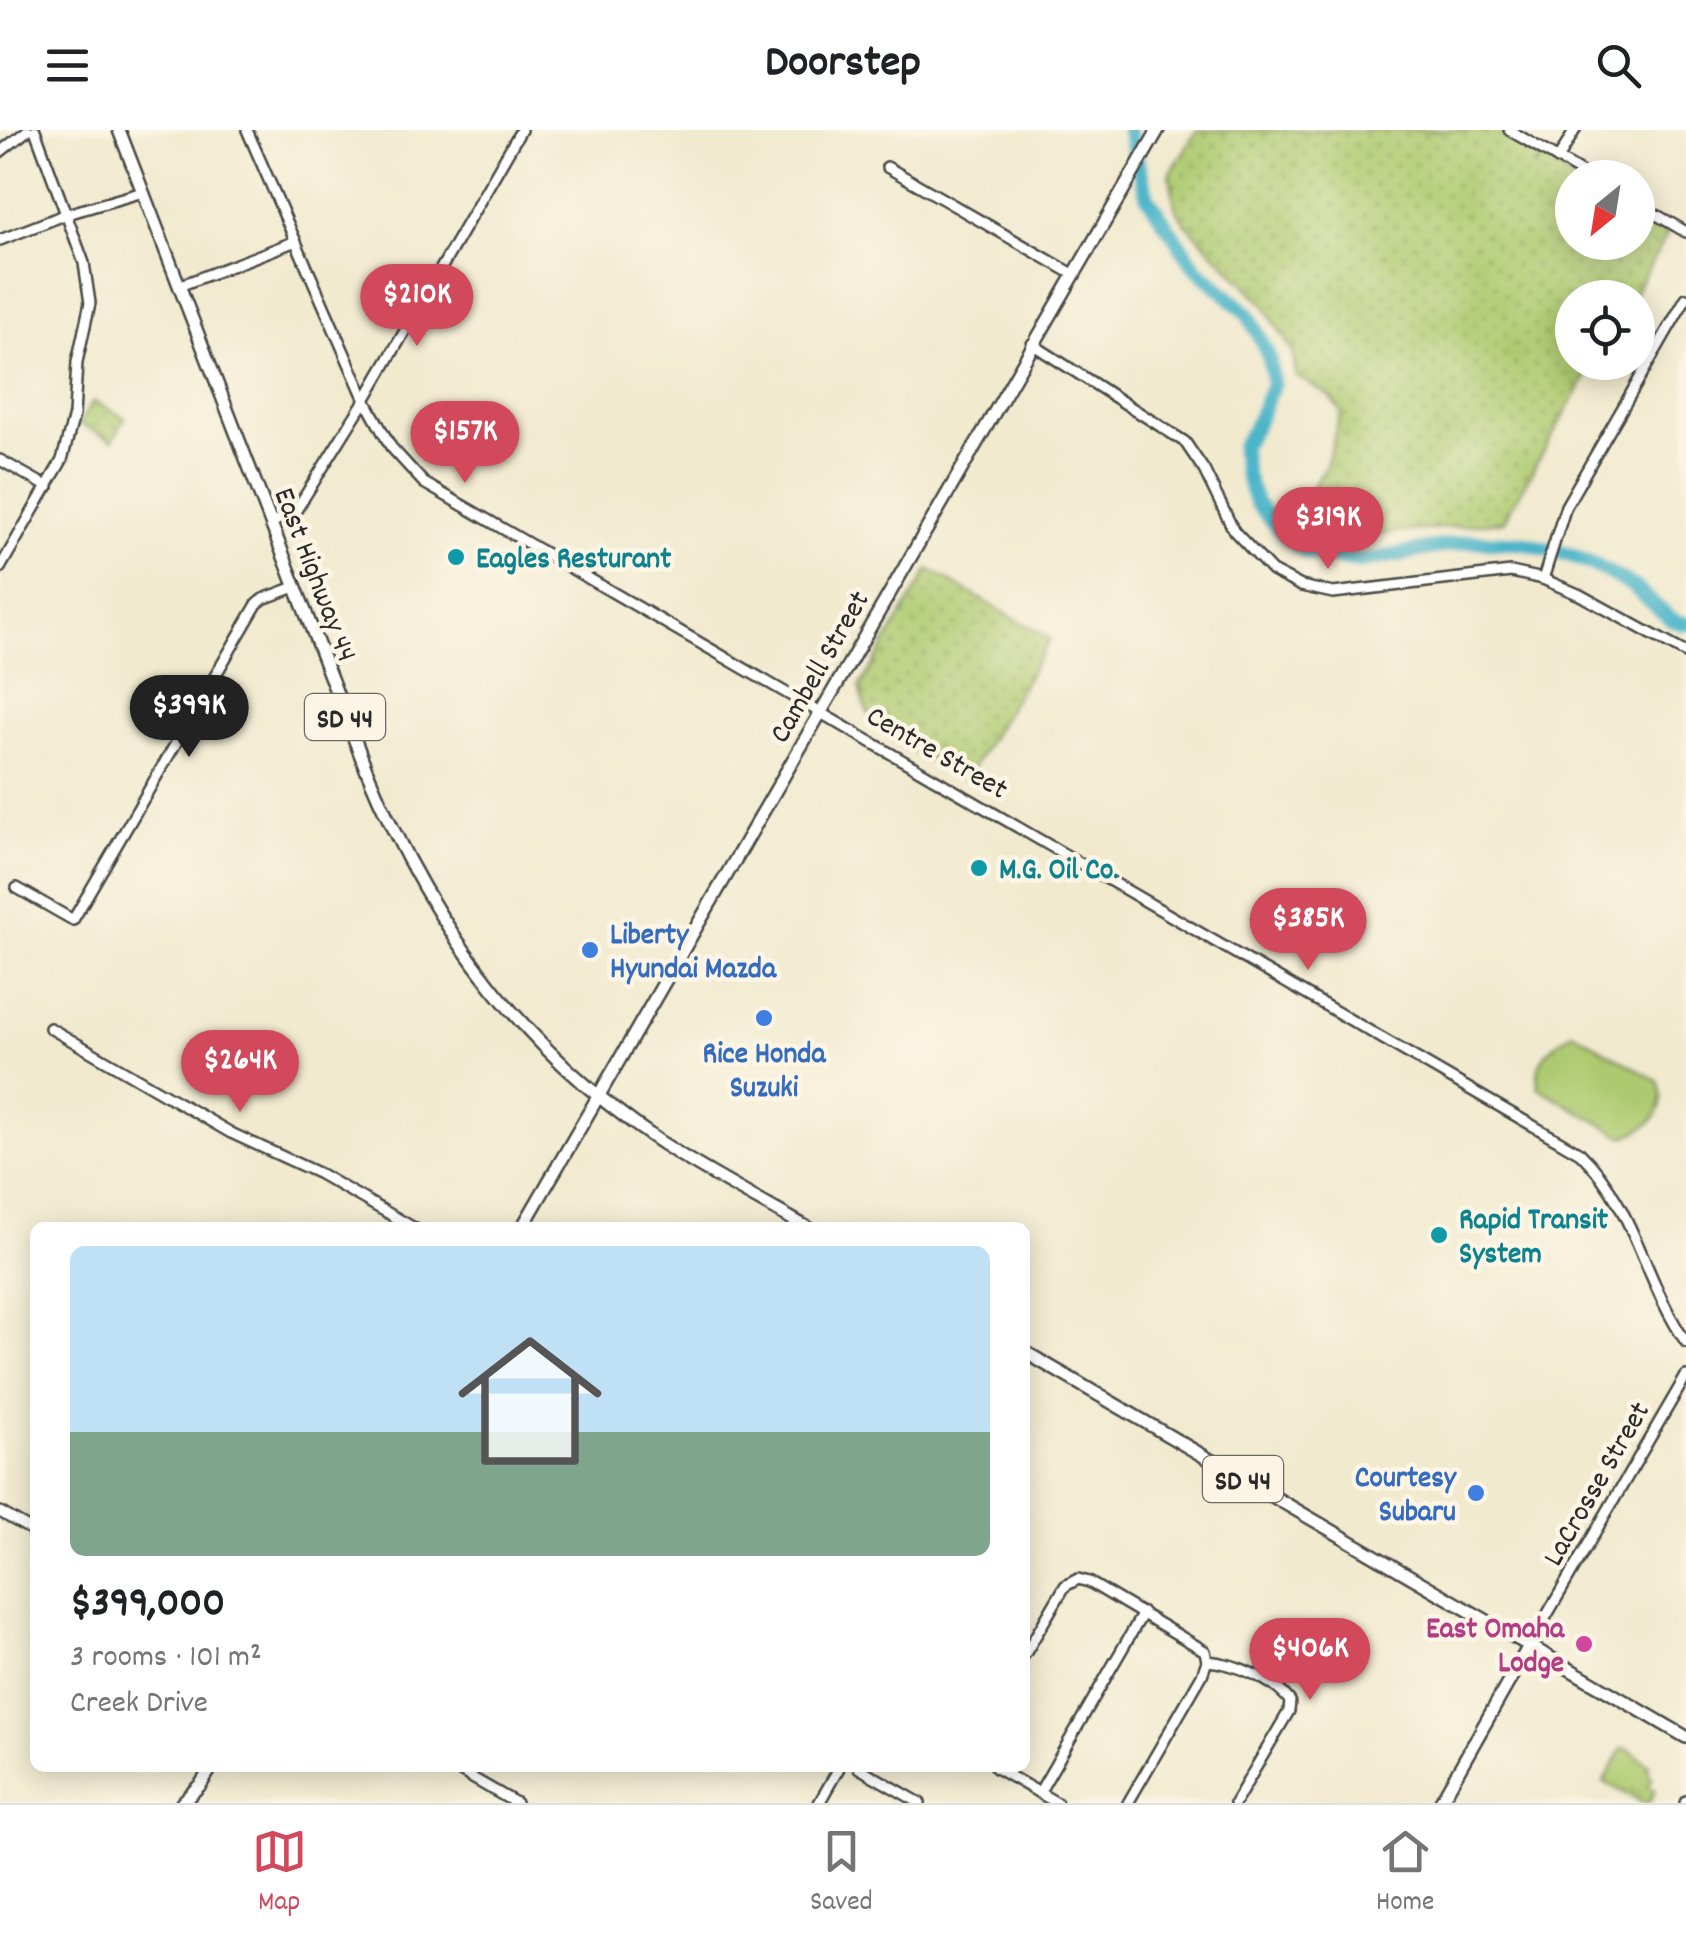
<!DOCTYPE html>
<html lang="en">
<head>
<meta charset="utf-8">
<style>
  :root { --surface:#fff; --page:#f6f6f6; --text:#202124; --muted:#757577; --line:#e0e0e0; --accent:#d1495b }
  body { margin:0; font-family:Dekko,sans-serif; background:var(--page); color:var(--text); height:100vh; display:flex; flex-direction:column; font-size:38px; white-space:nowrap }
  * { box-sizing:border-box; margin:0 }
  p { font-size:32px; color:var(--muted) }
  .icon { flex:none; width:55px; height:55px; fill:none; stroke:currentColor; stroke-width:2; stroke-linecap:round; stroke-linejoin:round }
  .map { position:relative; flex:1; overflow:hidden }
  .panel { position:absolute; left:30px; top:1092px; width:1000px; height:550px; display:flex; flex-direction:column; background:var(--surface); border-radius:15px; box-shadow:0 5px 25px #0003 }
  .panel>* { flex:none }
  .needle { width:65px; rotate:210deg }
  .controls { position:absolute; left:1555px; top:30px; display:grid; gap:20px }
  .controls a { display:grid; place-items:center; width:100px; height:100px; border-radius:50%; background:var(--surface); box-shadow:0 5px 25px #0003; font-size:50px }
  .price { position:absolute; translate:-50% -85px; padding:0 22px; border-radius:35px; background:var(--accent); color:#fff; font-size:32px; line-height:65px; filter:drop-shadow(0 2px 5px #0008) }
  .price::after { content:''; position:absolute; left:50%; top:60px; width:30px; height:22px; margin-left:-15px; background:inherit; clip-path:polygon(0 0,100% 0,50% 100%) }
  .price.current { background:#222; color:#fff }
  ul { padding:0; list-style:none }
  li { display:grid; align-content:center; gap:20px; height:530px; padding:0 40px }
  li span { display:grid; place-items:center; height:310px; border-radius:15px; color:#555 }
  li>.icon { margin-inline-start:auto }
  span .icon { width:180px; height:180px; fill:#fffc; stroke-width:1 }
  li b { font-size:42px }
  header { display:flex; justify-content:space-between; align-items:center; height:130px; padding:0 40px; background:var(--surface); font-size:45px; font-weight:800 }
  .tabs { display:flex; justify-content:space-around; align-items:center; height:140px; border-top:2px solid var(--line); background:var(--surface); font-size:28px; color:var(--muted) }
  .tabs a { display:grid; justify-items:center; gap:5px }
  .tabs .current { color:var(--accent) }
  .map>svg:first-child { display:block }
  .grass { fill:url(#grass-tufts); stroke:#6c7a4e; stroke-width:2.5 }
  .park { fill:url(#park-dots); stroke:#6c7a4e; stroke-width:2.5 }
  .pitch { fill:#aeca70; stroke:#6c7a4e; stroke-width:2.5 }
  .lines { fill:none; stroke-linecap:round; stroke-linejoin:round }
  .river { stroke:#4bb5c9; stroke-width:15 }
  .minor-casing { stroke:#494844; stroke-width:14 }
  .major-casing { stroke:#494844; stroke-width:16 }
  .minor { stroke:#fff; stroke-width:9 }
  .major { stroke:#fff; stroke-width:11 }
  .culture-dot { fill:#0f9aa8; stroke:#fcf5e5; stroke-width:4 }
  .shop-dot { fill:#3f7fe0; stroke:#fcf5e5; stroke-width:4 }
  .hotel-dot { fill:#d1479c; stroke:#fcf5e5; stroke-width:4 }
  .labels { text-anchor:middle; stroke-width:9; stroke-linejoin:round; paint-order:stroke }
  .shield { fill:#fcf5e5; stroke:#6a6863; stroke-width:2.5 }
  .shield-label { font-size:28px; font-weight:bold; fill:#2b2b2b }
  .culture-label { font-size:30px; font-weight:bold; fill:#0d838f; stroke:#fcf5e5; text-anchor:start }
  .street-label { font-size:30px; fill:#2b2b2b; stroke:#fcf5e5 }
  .shop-label { font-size:30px; font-weight:bold; fill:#366cbe; stroke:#fcf5e5; text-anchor:start }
  .hotel-label { font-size:30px; font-weight:bold; fill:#b23c85; stroke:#fcf5e5; text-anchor:end }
</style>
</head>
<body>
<header><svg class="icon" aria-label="menu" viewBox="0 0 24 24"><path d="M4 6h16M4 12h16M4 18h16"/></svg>Doorstep<svg class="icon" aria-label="search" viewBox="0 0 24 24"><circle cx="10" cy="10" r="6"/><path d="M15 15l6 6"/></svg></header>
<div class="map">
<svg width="1686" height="1673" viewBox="0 0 1686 1673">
  <defs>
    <pattern id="grass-tufts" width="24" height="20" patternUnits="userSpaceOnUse" patternTransform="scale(2.5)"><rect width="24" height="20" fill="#aeca70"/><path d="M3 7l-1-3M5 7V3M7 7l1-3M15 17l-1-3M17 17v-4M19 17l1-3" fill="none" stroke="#8ea45c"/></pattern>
    <pattern id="park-dots" width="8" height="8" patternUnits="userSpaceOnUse" patternTransform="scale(2.5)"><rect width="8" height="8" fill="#aeca70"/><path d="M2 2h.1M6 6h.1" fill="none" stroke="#8ea45c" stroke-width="1.8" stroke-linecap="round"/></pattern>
  </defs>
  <rect width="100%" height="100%" fill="#fcf5e5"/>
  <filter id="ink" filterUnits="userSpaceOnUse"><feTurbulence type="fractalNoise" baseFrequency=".01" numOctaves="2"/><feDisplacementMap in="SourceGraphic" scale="20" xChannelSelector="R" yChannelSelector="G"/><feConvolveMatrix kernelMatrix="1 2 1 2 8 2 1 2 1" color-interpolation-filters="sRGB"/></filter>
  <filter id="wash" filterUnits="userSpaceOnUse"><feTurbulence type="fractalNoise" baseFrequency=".0048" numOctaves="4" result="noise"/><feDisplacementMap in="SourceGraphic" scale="40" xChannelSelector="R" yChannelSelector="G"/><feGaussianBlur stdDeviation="2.25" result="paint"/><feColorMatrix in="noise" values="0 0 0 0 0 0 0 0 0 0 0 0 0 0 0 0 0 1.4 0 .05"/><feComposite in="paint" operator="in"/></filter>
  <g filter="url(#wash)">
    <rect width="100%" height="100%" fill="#f1eacf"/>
    <polygon class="grass" points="1622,1619 1628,1619 1649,1635 1648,1642 1653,1649 1647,1656 1655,1660 1649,1672 1643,1673 1604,1652"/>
    <g class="park">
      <polygon points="1197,0 1492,0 1540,28 1534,38 1542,29 1573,48 1572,112 1638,112 1638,85 1668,103 1632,167 1572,168 1572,232 1594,233 1563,287 1560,287 1562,289 1511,378 1507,379 1509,381 1504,391 1383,404 1355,401 1312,388 1305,379 1305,368 1326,336 1341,282 1331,267 1296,246 1293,223 1263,173 1184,92 1175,76 1170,44"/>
      <polygon points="93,271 125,288 113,310 79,294"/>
      <path d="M929 439 1050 509 966 649C931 629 857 602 861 555Z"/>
    </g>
    <path class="pitch" d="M1573 902 1658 951C1669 981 1651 998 1624 1007L1539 958C1533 929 1551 916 1573 902Z"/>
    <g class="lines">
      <polyline class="river" points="1128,0 1148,68 1195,137 1248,184 1269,227 1273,254 1255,296 1242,316 1245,343 1256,373 1283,404 1305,422 1360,432 1469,411 1524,413 1570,425 1600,438 1634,457 1672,490 1686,494"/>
    </g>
  </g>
  <g filter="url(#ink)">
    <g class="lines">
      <defs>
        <g id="minor">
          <path d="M247 0 365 270 391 317 424 353 1580 1023C1635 1076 1644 1151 1686 1212"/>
          <polyline points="1509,0 1591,48"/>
          <polyline points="0,22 28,0"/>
          <polyline points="1558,29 1575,0"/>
          <polyline points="887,37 1073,144"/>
          <polyline points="1638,74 1686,102"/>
          <polyline points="0,110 67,84 143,62"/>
          <polyline points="179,156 296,111"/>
          <polyline points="1032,214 1185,312 1204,340 1234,401 1272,441 1301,456 1333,463 1511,442 1543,449 1580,465 1686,523"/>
          <polyline points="0,330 48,357"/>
          <polyline points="271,393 295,382 365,270 521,0"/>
          <polyline points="0,438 62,330 74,285 77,232 90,173 84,133 35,0"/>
          <polyline points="1543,449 1566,376 1686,168"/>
          <polyline points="17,758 73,790 257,474 263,469 295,457"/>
          <polyline points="50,898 231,1003 320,1044 414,1098"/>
          <polyline points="0,1382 35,1402"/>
          <polyline points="1529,1516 1686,1246"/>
          <polyline points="1025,1524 1065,1456 1078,1449 1089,1452 1205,1521 1207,1531 1202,1545 1128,1673"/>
          <path d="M1207 1531C1234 1533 1273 1549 1290 1571L1289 1581 1235 1673"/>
          <polyline points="455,1638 516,1673"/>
          <polyline points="859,1638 920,1673"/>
          <polyline points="996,1638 1057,1673"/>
          <polyline points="1039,1663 1143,1483"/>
          <polyline points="819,1673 839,1638"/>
          <polyline points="1685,1673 1686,1671"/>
        </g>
        <g id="major">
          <path d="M119 0 366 639C434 803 530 931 682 1026 723 1051 766 1074 808 1098"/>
          <polyline points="522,1098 1158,0"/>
          <polyline points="1025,1222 1686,1607"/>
          <polyline points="182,1673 201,1654 211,1638"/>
          <polyline points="1440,1673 1529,1516"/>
        </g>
      </defs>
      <use href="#minor" class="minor-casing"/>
      <use href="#major" class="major-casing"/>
      <use href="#minor" class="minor"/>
      <use href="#major" class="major"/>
    </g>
  </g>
  <g class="culture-dot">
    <circle cx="456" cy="427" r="10"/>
    <circle cx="979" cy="738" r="10"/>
    <circle cx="1439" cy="1105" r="10"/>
  </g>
  <g class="shop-dot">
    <circle cx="590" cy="820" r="10"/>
    <circle cx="764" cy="888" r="10"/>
    <circle cx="1476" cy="1363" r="10"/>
  </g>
  <circle class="hotel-dot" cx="1584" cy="1514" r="10"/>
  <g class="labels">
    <g class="shield">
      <rect x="305" y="564" width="80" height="46" rx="8"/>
      <rect x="1203" y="1326" width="80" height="46" rx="8"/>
    </g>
    <g class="shield-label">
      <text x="345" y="597">SD 44</text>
      <text x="1243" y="1359">SD 44</text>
    </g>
    <g class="culture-label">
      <text x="476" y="437">Eagles Resturant</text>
      <text x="999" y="748">M.G. Oil Co.</text>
      <text x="1459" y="1098">Rapid Transit<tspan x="1459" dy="34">System</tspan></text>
    </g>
    <g class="street-label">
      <text transform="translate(317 444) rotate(69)" y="10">East Highway 44</text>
      <text transform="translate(818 536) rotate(-60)" y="10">Cambell Street</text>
      <text transform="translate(938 621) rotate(30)" y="10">Centre Street</text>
      <text transform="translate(1595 1353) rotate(-60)" y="10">LaCrosse Street</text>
    </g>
    <g class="shop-label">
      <text x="610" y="813">Liberty<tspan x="610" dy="34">Hyundai Mazda</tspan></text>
      <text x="764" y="932" text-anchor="middle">Rice Honda<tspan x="764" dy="34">Suzuki</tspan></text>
      <text x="1456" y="1356" text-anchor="end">Courtesy<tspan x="1456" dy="34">Subaru</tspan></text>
    </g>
    <g class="hotel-label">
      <text x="1564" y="1507">East Omaha<tspan x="1564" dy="34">Lodge</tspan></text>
    </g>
  </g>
</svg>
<div class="controls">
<a><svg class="needle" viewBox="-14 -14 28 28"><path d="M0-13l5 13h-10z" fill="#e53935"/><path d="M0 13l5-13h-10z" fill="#757577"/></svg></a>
<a><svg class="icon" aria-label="locate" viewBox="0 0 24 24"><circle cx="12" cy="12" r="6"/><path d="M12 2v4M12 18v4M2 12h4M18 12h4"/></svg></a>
</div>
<b class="price" style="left:417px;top:219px">$210K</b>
<b class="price" style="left:465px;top:356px">$157K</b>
<b class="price" style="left:1328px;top:442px">$319K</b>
<b class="price current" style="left:189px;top:630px">$399K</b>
<b class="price" style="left:1308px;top:843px">$385K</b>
<b class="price" style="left:240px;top:985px">$264K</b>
<b class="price" style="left:1310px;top:1573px">$406K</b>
<section class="panel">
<ul>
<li><span style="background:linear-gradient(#bfe0f5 60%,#7fa58c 0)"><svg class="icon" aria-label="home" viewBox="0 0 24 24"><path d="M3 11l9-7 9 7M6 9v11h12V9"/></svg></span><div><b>$399,000</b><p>3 rooms · 101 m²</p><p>Creek Drive</p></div></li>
</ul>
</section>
</div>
<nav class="tabs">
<a class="current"><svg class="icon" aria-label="map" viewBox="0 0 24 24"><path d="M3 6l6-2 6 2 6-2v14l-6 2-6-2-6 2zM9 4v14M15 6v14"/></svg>Map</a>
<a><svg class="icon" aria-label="saved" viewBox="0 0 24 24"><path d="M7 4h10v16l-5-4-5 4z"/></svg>Saved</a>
<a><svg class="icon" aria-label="home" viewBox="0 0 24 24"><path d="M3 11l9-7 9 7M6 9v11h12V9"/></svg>Home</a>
</nav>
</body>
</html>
